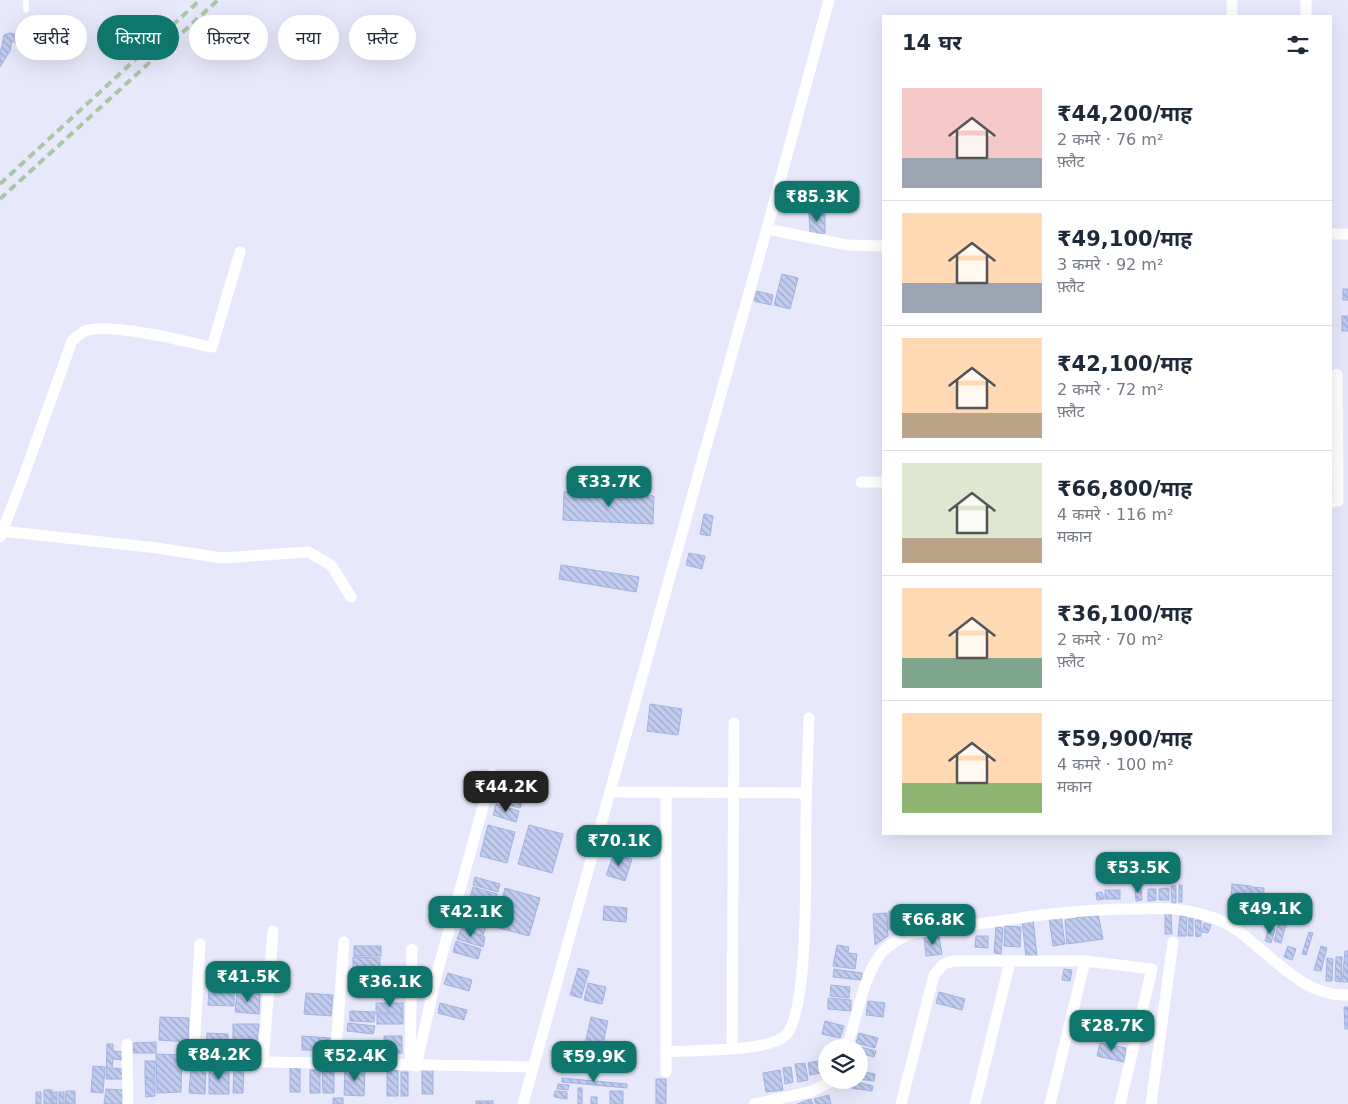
<!DOCTYPE html>
<html lang="hi">
<head>
<meta charset="utf-8">
<style>
  :root { --surface:#fff; --page:#f6f6f7; --text:#1f2937; --muted:#747a83; --line:#e0e1e3; --accent:#0f766e }
  body { margin:0; font-family:"DejaVu Sans","Noto Sans Devanagari",sans-serif; background:var(--page); color:var(--text); height:100vh; display:flex; flex-direction:column; font-size:19px; white-space:nowrap }
  * { box-sizing:border-box; margin:0 }
  p { font-size:16px; color:var(--muted) }
  .icon { flex:none; width:28px; height:28px; fill:none; stroke:currentColor; stroke-width:2; stroke-linecap:round; stroke-linejoin:round }
  .map { position:relative; flex:1; overflow:hidden }
  .side { position:absolute; left:882px; top:15px; width:450px; height:820px; display:flex; flex-direction:column; background:var(--surface); border-radius:0px; box-shadow:0 5px 20px #0002 }
  .side>* { flex:none }
  .guide { position:absolute; left:15px; top:15px; width:475px; height:45px; display:flex; gap:10px }
  .controls { position:absolute; left:818px; top:1039px; display:grid; gap:10px }
  .controls a { display:grid; place-items:center; width:50px; height:50px; border-radius:50%; background:var(--surface); box-shadow:0 5px 20px #0002; font-size:25px }
  .price { position:absolute; translate:-50% -42px; padding:0 11px; border-radius:10px; background:var(--accent); color:#fff; font-size:16px; line-height:32px; filter:drop-shadow(0 1px 2px #0008) }
  .price::after { content:''; position:absolute; left:50%; top:30px; width:15px; height:11px; margin-left:-8px; background:inherit; clip-path:polygon(0 0,100% 0,50% 100%) }
  .price.current { background:#222; color:#fff }
  ul { padding:0; list-style:none }
  li { display:flex; align-items:center; gap:15px; height:125px; padding:0 20px }
  li+li { border-top:1px solid var(--line) }
  li span { display:grid; place-items:center; flex:none; width:140px; height:100px; border-radius:0px; color:#555 }
  li>.icon { margin-inline-start:auto }
  span .icon { width:60px; height:60px; fill:#fffc; stroke-width:1 }
  li b { font-size:21px }
  h2 { display:flex; justify-content:space-between; align-items:center; height:60px; padding:0 20px; font-size:21px }
  .tag { padding:0 18px; border-radius:22px; background:var(--surface); box-shadow:0 5px 20px #0002; font-size:18px; line-height:45px }
  .tag.current { background:var(--accent); color:#fff }
  .map>svg:first-child { display:block }
  .building { fill:url(#building-back-hatch); stroke:#a1b2e2 }
  .lines { fill:none; stroke-linecap:round; stroke-linejoin:round }
  .lane { stroke:#fff; stroke-width:5.5 }
  .street { stroke:#fff; stroke-width:11 }
  .rail { stroke:#a9c6a6; stroke-width:4; stroke-dasharray:8 5; stroke-linecap:butt }
</style>
</head>
<body>
<div class="map">
<svg width="1348" height="1104" viewBox="0 0 1348 1104">
  <defs>
    <pattern id="building-back-hatch" width="6" height="6" patternUnits="userSpaceOnUse" patternTransform="scale(1.25)"><rect width="6" height="6" fill="#c0ccf0"/><path d="M-1 5l2 2M0 0l6 6M5-1l2 2" fill="none" stroke="#9ea8c7"/></pattern>
  </defs>
  <rect width="100%" height="100%" fill="#e8e8fc"/>
  <g class="building">
    <polygon points="10,33 22,36 20,45 12,41 10,51 0,67 0,51 2,46 4,35"/>
    <polygon points="43,38 52,38 53,45 43,43"/>
    <polygon points="809,213 825,214 825,233 810,234"/>
    <polygon points="782,274 798,278 790,309 774,305"/>
    <rect x="1343" y="289" width="5" height="11"/>
    <polygon points="757,291 773,295 771,305 754,301"/>
    <rect x="1342" y="316" width="6" height="15"/>
    <polygon points="564,492 654,496 653,524 563,520"/>
    <polygon points="704,514 713,516 710,536 700,534"/>
    <polygon points="689,553 705,556 702,569 686,565"/>
    <polygon points="561,565 639,577 636,592 559,579"/>
    <polygon points="650,704 682,709 678,735 647,731"/>
    <polygon points="502,776 528,783 526,790 500,782"/>
    <polygon points="504,786 524,792 522,797 502,791"/>
    <polygon points="499,794 523,800 520,808 497,802"/>
    <polygon points="496,804 519,811 516,822 493,815"/>
    <polygon points="488,825 515,832 507,863 480,856"/>
    <polygon points="529,825 563,834 552,873 518,864"/>
    <polygon points="622,833 639,839 633,856 616,851"/>
    <polygon points="614,853 632,859 625,881 606,875"/>
    <polygon points="475,877 500,884 498,892 473,885"/>
    <polygon points="1232,884 1251,886 1248,919 1229,917"/>
    <rect x="1179" y="885" width="3" height="17"/>
    <polygon points="1171,886 1176,886 1176,903 1172,903"/>
    <polygon points="473,887 497,894 495,904 470,897"/>
    <polygon points="1252,887 1264,888 1263,915 1251,915"/>
    <polygon points="505,888 540,898 529,936 495,927"/>
    <polygon points="1141,888 1142,900 1136,901 1135,889"/>
    <polygon points="1169,888 1169,900 1159,900 1159,889"/>
    <polygon points="1148,889 1156,889 1156,900 1148,901"/>
    <rect x="1105" y="890" width="15" height="9"/>
    <polygon points="1102,892 1104,899 1097,900 1096,893"/>
    <polygon points="471,899 493,905 491,913 468,907"/>
    <polygon points="604,906 627,908 626,922 603,920"/>
    <polygon points="912,907 943,907 943,925 913,925"/>
    <polygon points="946,908 963,908 963,919 946,918"/>
    <polygon points="468,909 491,916 488,924 466,917"/>
    <polygon points="889,911 900,911 901,930 889,930"/>
    <polygon points="1165,912 1171,912 1172,934 1165,934"/>
    <polygon points="887,913 888,936 875,945 873,914"/>
    <polygon points="1098,914 1103,939 1067,944 1065,920"/>
    <polygon points="1061,916 1065,944 1053,946 1049,918"/>
    <polygon points="1180,916 1187,917 1186,936 1178,936"/>
    <polygon points="466,918 486,926 483,936 462,929"/>
    <polygon points="1189,918 1193,918 1193,936 1188,936"/>
    <polygon points="1033,919 1037,956 1026,957 1022,921"/>
    <polygon points="1195,920 1201,920 1201,936 1196,937"/>
    <polygon points="1279,922 1286,924 1281,943 1274,941"/>
    <polygon points="1204,923 1211,925 1208,933 1202,932"/>
    <polygon points="1005,926 1021,927 1020,947 1004,946"/>
    <polygon points="996,927 1003,928 1001,954 994,953"/>
    <polygon points="1269,927 1275,929 1271,943 1265,941"/>
    <polygon points="461,929 485,937 483,947 457,939"/>
    <polygon points="1309,932 1313,933 1306,955 1302,954"/>
    <polygon points="939,936 942,954 926,956 924,937"/>
    <polygon points="976,936 988,936 988,948 975,947"/>
    <polygon points="456,941 481,949 478,959 453,952"/>
    <polygon points="837,945 849,947 848,953 857,954 855,969 833,966"/>
    <rect x="354" y="946" width="27" height="10"/>
    <polygon points="1288,946 1296,949 1292,960 1284,957"/>
    <polygon points="1321,946 1327,948 1321,971 1314,970"/>
    <polygon points="1345,951 1348,951 1348,982 1342,982"/>
    <polygon points="353,957 380,958 380,968 353,968"/>
    <polygon points="1336,957 1342,957 1341,982 1335,981"/>
    <polygon points="1327,958 1333,959 1332,981 1326,981"/>
    <rect x="352" y="968" width="26" height="10"/>
    <polygon points="578,968 589,971 581,998 570,995"/>
    <polygon points="834,969 862,973 861,980 833,977"/>
    <polygon points="1064,969 1072,970 1070,981 1062,980"/>
    <polygon points="379,970 405,971 405,981 379,981"/>
    <polygon points="448,973 472,980 469,991 444,984"/>
    <polygon points="349,978 376,979 376,989 349,989"/>
    <rect x="377" y="982" width="27" height="10"/>
    <polygon points="588,983 606,987 602,1004 584,1000"/>
    <polygon points="831,985 850,987 849,998 830,996"/>
    <polygon points="209,990 234,991 234,1006 208,1005"/>
    <polygon points="237,992 260,994 259,1014 235,1012"/>
    <polygon points="939,992 965,999 962,1010 936,1003"/>
    <polygon points="306,993 333,995 331,1016 304,1014"/>
    <polygon points="828,998 851,1000 851,1011 828,1009"/>
    <polygon points="868,1001 885,1003 883,1017 866,1015"/>
    <rect x="376" y="1003" width="27" height="10"/>
    <polygon points="440,1003 467,1010 464,1020 438,1013"/>
    <polygon points="1344,1007 1348,1007 1348,1029 1345,1029"/>
    <polygon points="350,1011 375,1012 374,1022 350,1021"/>
    <rect x="377" y="1014" width="26" height="10"/>
    <polygon points="160,1017 189,1018 188,1042 159,1040"/>
    <polygon points="591,1017 608,1021 602,1048 585,1044"/>
    <polygon points="825,1021 844,1026 840,1038 822,1034"/>
    <polygon points="348,1023 375,1026 373,1034 347,1031"/>
    <polygon points="233,1024 259,1024 256,1049 233,1048"/>
    <polygon points="207,1033 228,1034 228,1048 206,1048"/>
    <polygon points="859,1033 878,1038 875,1048 856,1043"/>
    <polygon points="302,1036 330,1038 329,1050 302,1050"/>
    <rect x="384" y="1036" width="18" height="17"/>
    <polygon points="156,1042 156,1053 133,1053 133,1043"/>
    <polygon points="1100,1043 1126,1048 1124,1062 1097,1056"/>
    <polygon points="107,1044 113,1044 113,1051 125,1052 125,1060 113,1059 112,1068 124,1069 123,1079 106,1079"/>
    <polygon points="856,1046 876,1051 874,1057 859,1053 859,1048 856,1048"/>
    <polygon points="156,1054 182,1055 181,1092 157,1093"/>
    <polygon points="824,1060 826,1072 810,1075 808,1063"/>
    <rect x="145" y="1061" width="10" height="18"/>
    <polygon points="805,1063 808,1080 798,1082 795,1064"/>
    <polygon points="93,1066 105,1067 103,1093 91,1092"/>
    <polygon points="191,1067 206,1067 205,1094 189,1093"/>
    <polygon points="209,1067 229,1068 229,1094 209,1094"/>
    <polygon points="234,1067 244,1068 243,1093 233,1093"/>
    <rect x="290" y="1067" width="10" height="25"/>
    <polygon points="791,1067 793,1082 785,1084 783,1068"/>
    <polygon points="345,1068 365,1069 364,1096 344,1095"/>
    <polygon points="322,1069 334,1069 334,1093 323,1093"/>
    <rect x="387" y="1069" width="11" height="27"/>
    <rect x="422" y="1069" width="11" height="25"/>
    <rect x="310" y="1070" width="10" height="23"/>
    <polygon points="780,1070 783,1090 766,1092 763,1073"/>
    <polygon points="859,1071 875,1074 874,1081 859,1079"/>
    <rect x="401" y="1072" width="7" height="24"/>
    <polygon points="562,1078 627,1084 627,1088 562,1082"/>
    <rect x="656" y="1079" width="10" height="25"/>
    <polygon points="145,1080 155,1080 155,1096 146,1097"/>
    <polygon points="853,1081 873,1086 872,1091 851,1088"/>
    <polygon points="558,1084 569,1085 568,1090 557,1089"/>
    <rect x="578" y="1088" width="4" height="16"/>
    <polygon points="106,1089 123,1090 122,1104 104,1104"/>
    <rect x="44" y="1090" width="8" height="14"/>
    <polygon points="66,1091 75,1091 75,1104 65,1104"/>
    <polygon points="555,1091 567,1092 567,1099 554,1097"/>
    <rect x="610" y="1091" width="13" height="13"/>
    <rect x="36" y="1092" width="5" height="12"/>
    <rect x="53" y="1092" width="4" height="12"/>
    <rect x="59" y="1092" width="5" height="12"/>
    <polygon points="829,1095 831,1104 816,1104 814,1099"/>
    <rect x="591" y="1097" width="6" height="7"/>
    <rect x="333" y="1098" width="10" height="6"/>
    <polygon points="811,1099 813,1104 797,1104"/>
    <rect x="476" y="1101" width="17" height="3"/>
  </g>
  <g class="lines">
    <polyline class="lane" points="26,10 26,0"/>
    <g class="street">
      <polyline points="1232,16 1232,0"/>
      <polyline points="1306,16 1306,0"/>
      <polyline points="767,229 847,245 884,246"/>
      <polyline points="1331,234 1348,234"/>
      <polyline points="861,482 884,482"/>
      <polyline points="1331,502 1338,501 1337,374"/>
      <polyline points="2,531 157,548 222,558 308,552 331,565 351,597"/>
      <path d="M0 537 23 478 72 341C76 338 80 333 85 331 109 322 183 341 212 347L240 252"/>
      <polyline points="610,792 806,793"/>
      <polyline points="200,944 194,1051 202,1058 212,1061 533,1067"/>
      <polyline points="127,1044 128,1104"/>
      <polyline points="732,1048 734,723"/>
      <path d="M846 1048C858 1017 861 982 880 955 886 945 899 940 908 934 983 924 1059 909 1134 909 1151 909 1171 907 1187 911 1198 913 1217 918 1227 924 1266 946 1299 998 1348 995"/>
      <path d="M666 1052C692 1050 767 1052 785 1036 810 1013 805 859 806 820 806 786 808 752 809 718"/>
      <polyline points="263,1062 273,931"/>
      <polyline points="335,1063 344,942"/>
      <polyline points="410,1065 412,949"/>
      <polyline points="416,1066 437,973 492,774"/>
      <polyline points="666,1072 666,792"/>
      <polyline points="523,1104 774,203 829,0"/>
      <polyline points="754,1104 810,1092 830,1082 831,1080"/>
      <polyline points="901,1104 934,975 944,964 953,961 1085,961 1152,969 1120,1104"/>
      <polyline points="975,1104 1010,962"/>
      <polyline points="1050,1104 1085,961"/>
      <polyline points="1151,1104 1173,942"/>
    </g>
    <g class="rail">
      <polyline points="0,184 200,0"/>
      <polyline points="0,199 218,0"/>
    </g>
  </g>
</svg>
<div class="controls">
<a><svg class="icon" aria-label="layers" viewBox="0 0 24 24"><path d="M12 4l9 5-9 5-9-5zM3 14l9 5 9-5"/></svg></a>
</div>
<b class="price" style="left:817px;top:223px">₹85.3K</b>
<b class="price" style="left:609px;top:508px">₹33.7K</b>
<b class="price current" style="left:506px;top:813px">₹44.2K</b>
<b class="price" style="left:619px;top:867px">₹70.1K</b>
<b class="price" style="left:1138px;top:894px">₹53.5K</b>
<b class="price" style="left:1270px;top:935px">₹49.1K</b>
<b class="price" style="left:471px;top:938px">₹42.1K</b>
<b class="price" style="left:933px;top:946px">₹66.8K</b>
<b class="price" style="left:248px;top:1003px">₹41.5K</b>
<b class="price" style="left:390px;top:1008px">₹36.1K</b>
<b class="price" style="left:1112px;top:1052px">₹28.7K</b>
<b class="price" style="left:219px;top:1081px">₹84.2K</b>
<b class="price" style="left:355px;top:1082px">₹52.4K</b>
<b class="price" style="left:594px;top:1083px">₹59.9K</b>
<div class="guide">
<a class="tag">खरीदें</a>
<a class="tag current">किराया</a>
<a class="tag">फ़िल्टर</a>
<a class="tag">नया</a>
<a class="tag">फ़्लैट</a>
</div>
<section class="side">
<h2>14 घर<svg class="icon" aria-label="filters" viewBox="0 0 24 24"><path d="M4 7h16M4 17h16"/><circle cx="9" cy="7" r="2"/><circle cx="15" cy="17" r="2"/></svg></h2>
<ul>
<li><span style="background:linear-gradient(#f6c9c9 70%,#9aa5b1 0)"><svg class="icon" aria-label="home" viewBox="0 0 24 24"><path d="M3 11l9-7 9 7M6 9v11h12V9"/></svg></span><div><b>₹44,200/माह</b><p>2 कमरे · 76 m²</p><p>फ़्लैट</p></div></li>
<li><span style="background:linear-gradient(#ffd9b3 70%,#9aa5b1 0)"><svg class="icon" aria-label="home" viewBox="0 0 24 24"><path d="M3 11l9-7 9 7M6 9v11h12V9"/></svg></span><div><b>₹49,100/माह</b><p>3 कमरे · 92 m²</p><p>फ़्लैट</p></div></li>
<li><span style="background:linear-gradient(#ffd9b3 75%,#b9a48a 0)"><svg class="icon" aria-label="home" viewBox="0 0 24 24"><path d="M3 11l9-7 9 7M6 9v11h12V9"/></svg></span><div><b>₹42,100/माह</b><p>2 कमरे · 72 m²</p><p>फ़्लैट</p></div></li>
<li><span style="background:linear-gradient(#dfe7d0 75%,#b9a48a 0)"><svg class="icon" aria-label="home" viewBox="0 0 24 24"><path d="M3 11l9-7 9 7M6 9v11h12V9"/></svg></span><div><b>₹66,800/माह</b><p>4 कमरे · 116 m²</p><p>मकान</p></div></li>
<li><span style="background:linear-gradient(#ffd9b3 70%,#7fa58c 0)"><svg class="icon" aria-label="home" viewBox="0 0 24 24"><path d="M3 11l9-7 9 7M6 9v11h12V9"/></svg></span><div><b>₹36,100/माह</b><p>2 कमरे · 70 m²</p><p>फ़्लैट</p></div></li>
<li><span style="background:linear-gradient(#ffd9b3 70%,#8fb573 0)"><svg class="icon" aria-label="home" viewBox="0 0 24 24"><path d="M3 11l9-7 9 7M6 9v11h12V9"/></svg></span><div><b>₹59,900/माह</b><p>4 कमरे · 100 m²</p><p>मकान</p></div></li>
</ul>
</section>
</div>
</body>
</html>
